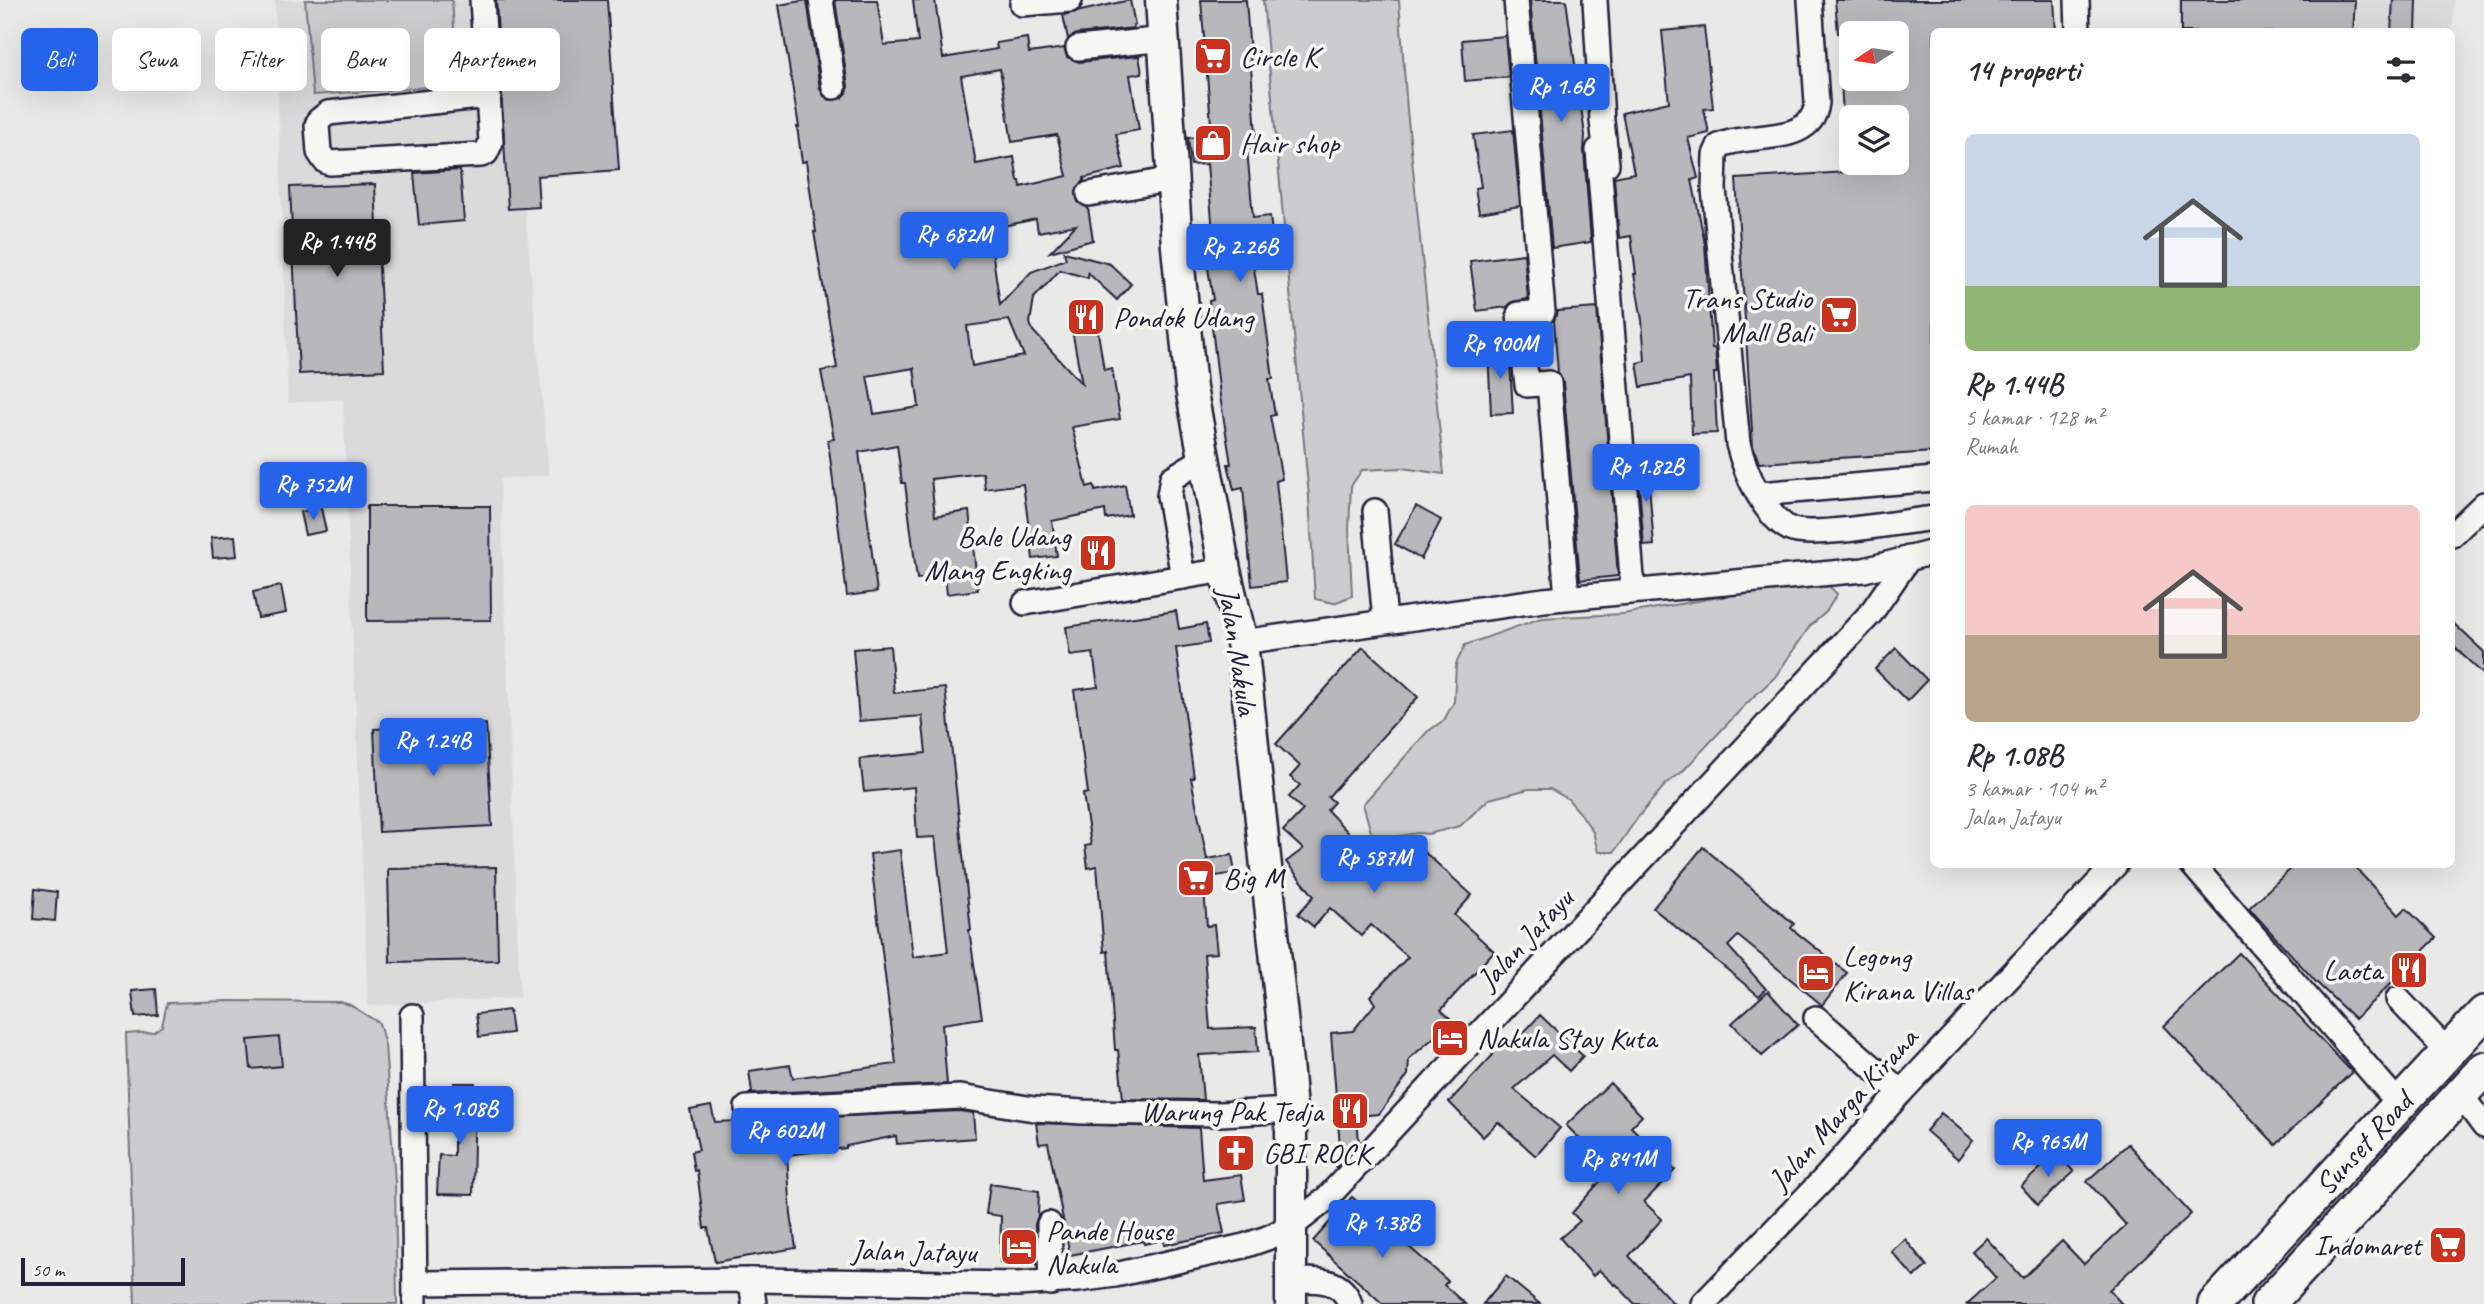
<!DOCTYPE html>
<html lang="id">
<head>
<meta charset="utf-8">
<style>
  :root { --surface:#fff; --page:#f7f7f7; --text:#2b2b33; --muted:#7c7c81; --accent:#2563eb }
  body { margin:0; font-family:Caveat,sans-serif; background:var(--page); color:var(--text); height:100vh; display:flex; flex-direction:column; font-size:26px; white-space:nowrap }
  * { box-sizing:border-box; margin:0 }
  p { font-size:23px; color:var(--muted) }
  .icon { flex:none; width:38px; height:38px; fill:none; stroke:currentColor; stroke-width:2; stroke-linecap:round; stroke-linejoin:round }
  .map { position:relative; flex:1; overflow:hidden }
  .side { position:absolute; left:1930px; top:28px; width:525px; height:840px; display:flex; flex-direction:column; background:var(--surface); border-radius:10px; box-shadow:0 7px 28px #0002 }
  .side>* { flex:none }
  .hud { position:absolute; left:21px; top:28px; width:665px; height:63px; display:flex; gap:14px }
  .needle { width:46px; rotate:258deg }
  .fabs { position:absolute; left:1839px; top:21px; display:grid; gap:14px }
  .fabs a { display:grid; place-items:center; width:70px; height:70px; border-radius:10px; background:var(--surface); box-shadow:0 7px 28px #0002; font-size:35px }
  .scale { position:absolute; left:21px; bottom:18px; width:164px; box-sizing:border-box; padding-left:7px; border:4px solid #22223b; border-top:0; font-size:19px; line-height:24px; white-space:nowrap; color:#22223b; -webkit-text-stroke:5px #f6f6f2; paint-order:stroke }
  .price { position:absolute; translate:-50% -60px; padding:0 16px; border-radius:7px; background:var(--accent); color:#fff; font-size:23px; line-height:46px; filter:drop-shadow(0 2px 4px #0008) }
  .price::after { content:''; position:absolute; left:50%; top:42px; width:21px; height:16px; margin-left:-10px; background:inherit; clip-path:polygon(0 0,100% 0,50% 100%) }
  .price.current { background:#222; color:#fff }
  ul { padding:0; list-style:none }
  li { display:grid; align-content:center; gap:14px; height:371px; padding:0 35px }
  li span { display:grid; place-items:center; height:217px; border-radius:10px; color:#555 }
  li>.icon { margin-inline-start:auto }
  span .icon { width:126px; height:126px; fill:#fffc; stroke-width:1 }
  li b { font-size:30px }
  h2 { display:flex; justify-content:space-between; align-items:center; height:84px; padding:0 35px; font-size:30px }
  .chip { padding:0 24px; border-radius:10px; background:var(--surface); box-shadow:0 7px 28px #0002; font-size:24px; line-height:63px }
  .chip.current { background:var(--accent); color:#fff }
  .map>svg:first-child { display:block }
  .built { fill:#dadada }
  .green { fill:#ccccce; stroke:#777784; stroke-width:2 }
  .building { fill:#b8b8bc; stroke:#22223b; stroke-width:2; fill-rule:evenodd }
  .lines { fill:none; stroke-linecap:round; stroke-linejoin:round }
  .minor-casing { stroke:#22223b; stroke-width:28 }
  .major-casing { stroke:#22223b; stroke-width:35 }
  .highway-casing { stroke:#22223b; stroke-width:38 }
  .minor { stroke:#f6f6f2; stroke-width:23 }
  .major { stroke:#f6f6f2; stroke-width:30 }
  .highway { stroke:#f6f6f2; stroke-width:33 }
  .labels { text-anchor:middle; stroke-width:7; stroke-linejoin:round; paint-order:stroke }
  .poi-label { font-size:30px; fill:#22223b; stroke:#f6f6f2; text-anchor:start }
  .street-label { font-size:30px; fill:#22223b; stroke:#f6f6f2 }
</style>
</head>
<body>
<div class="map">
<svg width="2484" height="1304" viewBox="0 0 2484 1304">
  <rect width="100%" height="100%" fill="#e9e9e7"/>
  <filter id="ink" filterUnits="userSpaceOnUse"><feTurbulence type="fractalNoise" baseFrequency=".0143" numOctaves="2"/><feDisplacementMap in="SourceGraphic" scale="14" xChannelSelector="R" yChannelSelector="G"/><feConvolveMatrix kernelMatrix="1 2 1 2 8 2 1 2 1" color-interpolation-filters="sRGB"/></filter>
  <g filter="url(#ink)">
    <g class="built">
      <polygon points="275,0 493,0 508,208 525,208 549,475 500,479 520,998 368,1006 343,399 288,403"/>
      <polygon points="2178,0 2454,0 2452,31 2178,32"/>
    </g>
    <g class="green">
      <polygon points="305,0 452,0 458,85 313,95"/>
      <polygon points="1263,0 1399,0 1407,110 1444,474 1402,468 1362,470 1351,486 1349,529 1352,596 1334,603 1315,599 1309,497"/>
      <polygon points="1822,579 1837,594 1826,612 1810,626 1775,677 1746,704 1682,772 1665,785 1638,817 1614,852 1598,852 1593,832 1581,814 1568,799 1550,789 1529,789 1489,799 1460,826 1428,834 1418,833 1379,839 1371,832 1363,804 1427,732 1444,720 1454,702 1456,664 1465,645 1541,618 1623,614"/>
      <polygon points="228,1001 341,1002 350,1005 379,1023 385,1045 395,1182 397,1304 135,1304 126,1034 153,1032 162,1026 167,1003"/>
    </g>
    <g class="building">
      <polygon points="496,0 607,0 619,170 537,176 539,207 508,209"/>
      <path d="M807 0 820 89 824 96 830 100 842 98 847 93 848 86 835 0H877L884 45 918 42 913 0H935L943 58 997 49 996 43 1027 38 1029 53 1064 48 1067 57 1079 62 1139 56 1142 73 1130 75 1139 130 1116 134 1124 168 1084 178V181L1076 190 1078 202 1088 208 1093 240 1050 252 1076 225 1038 232 1036 219 989 229 1000 305 1031 272 1066 259 1064 252 1110 264 1131 284 1117 300 1088 273V278L1060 270 1034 298 1030 323 1033 331 1082 384 1072 330 1097 326 1104 370 1112 368 1120 419 1072 427 1087 487 1094 485 1095 491 1125 485 1130 515 1106 519 1105 510 1052 521 1057 556 1033 559 1023 484 985 489 983 473 931 479 935 516 969 511 978 590 947 594 945 576 917 579 905 483H902L897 445 859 452 877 592 847 596 828 440 834 439 821 371 837 368 814 232H816L806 161 802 162 797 127H799L779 5ZM1000 69 1012 142 1057 135 1067 176 1021 187 1020 181H1018L1014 157 976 164 961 76ZM1009 320 1024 356 972 366 967 326ZM914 368 919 407 874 414 867 376Z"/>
      <polygon points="1130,0 1135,25 1133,25 1134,28 1077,34 1068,39 1063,15"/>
      <polygon points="1201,0 1246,0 1257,148 1247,149 1253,218 1270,216 1273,242 1250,244 1258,294 1262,294 1273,379 1269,379 1275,415 1270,416 1282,479 1276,481 1286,582 1252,586 1243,488 1234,490 1228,464 1231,464 1220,396 1209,301 1213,300 1206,255 1215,254 1207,164 1191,165 1188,138 1212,136"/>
      <polygon points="1530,0 1566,0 1585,135 1584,151 1591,242 1552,248"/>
      <polygon points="1835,0 2054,0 2056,32 1934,32 1934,452 1759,463 1753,446 1736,179 1847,172 1846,163 1897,163 1897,117 1843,117 1841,79 1897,79 1897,33 1838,33"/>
      <polygon points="2181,0 2355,0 2353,32 2181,32"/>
      <polygon points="2393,0 2417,0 2416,32 2391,32"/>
      <polygon points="1704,27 1713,108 1704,109 1709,133 1688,138 1698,178 1692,180 1705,244 1712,349 1715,348 1717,373 1714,373 1717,433 1692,434 1690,378 1641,387 1637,363 1645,361 1642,320 1634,274 1636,274 1631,236 1619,238 1614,177 1634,173 1622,113 1669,102 1662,31"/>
      <polygon points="1505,36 1509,77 1465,81 1462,40"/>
      <polygon points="1513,130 1520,206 1479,213 1475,188 1481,187 1473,135"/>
      <polygon points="460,170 464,221 419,225 414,173"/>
      <polygon points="375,184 384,370 299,374 290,187"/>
      <polygon points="1524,254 1528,299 1512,302 1507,307 1477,311 1470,261"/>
      <polygon points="1597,308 1618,576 1580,580 1563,382 1558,373 1554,321 1557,311"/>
      <polygon points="1509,347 1513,413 1491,414 1488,348"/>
      <polygon points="1647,462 1654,545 1644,546 1637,463"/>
      <polygon points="367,506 490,506 491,620 367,621"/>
      <polygon points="1416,506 1441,520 1421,559 1395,544"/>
      <polygon points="321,508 326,531 305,535 300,512"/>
      <polygon points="235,536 237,556 213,558 211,538"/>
      <polygon points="281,586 286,613 258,618 253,592"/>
      <polygon points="1176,611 1179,629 1206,624 1209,643 1176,648 1194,778 1191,778 1207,859 1232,855 1235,873 1203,878 1207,926 1214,925 1217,953 1204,954 1210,1029 1256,1027 1258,1052 1199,1055 1203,1100 1123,1099 1118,1050 1115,1050 1108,951 1104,952 1097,866 1088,868 1085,846 1091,845 1083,794 1088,793 1074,690 1098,687 1093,653 1070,656 1066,627"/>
      <polygon points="2452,622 2484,652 2484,675 2452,645"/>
      <polygon points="890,646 894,693 945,688 971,930 969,930 982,1018 942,1024 947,1084 749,1094 752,1092 749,1071 790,1065 793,1078 896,1064 870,854 900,850 913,957 948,952 935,837 917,838 914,787 864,792 860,759 926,753 922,716 859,721 853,649"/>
      <polygon points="1363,647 1418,697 1328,797 1334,802 1327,810 1357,842 1362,838 1391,871 1414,844 1430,857 1472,895 1454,915 1494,951 1441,1010 1453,1021 1409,1059 1408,1075 1379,1114 1357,1116 1359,1143 1336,1167 1328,1160 1340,1147 1331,1033 1353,1031 1375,1004 1370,996 1408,957 1371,925 1361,936 1330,908 1314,927 1298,914 1314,896 1286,862 1303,849 1283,831 1303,810 1289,797 1300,785 1290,777 1300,766 1276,744"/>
      <polygon points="1896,648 1927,680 1907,701 1875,669"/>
      <polygon points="486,724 492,826 379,832 374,729"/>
      <polygon points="1703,847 1794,924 1791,928 1847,973 1822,1005 1738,936 1728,946 1766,989 1759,996 1653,908"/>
      <polygon points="2296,864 2352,864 2399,915 2406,908 2436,938 2355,1019 2316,982 2249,908"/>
      <polygon points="496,867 498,960 390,962 388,869"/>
      <polygon points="35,889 57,892 55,921 33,919"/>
      <polygon points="2239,953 2352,1072 2276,1145 2164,1026"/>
      <polygon points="156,989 158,1015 135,1017 132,991"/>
      <polygon points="1768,991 1798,1025 1762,1056 1732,1023"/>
      <polygon points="509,1010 512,1033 479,1037 476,1014"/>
      <polygon points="1540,1015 1583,1056 1569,1071 1552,1055 1514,1089 1560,1128 1536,1156 1498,1122 1483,1137 1449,1102 1493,1055 1491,1052 1508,1037 1514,1043"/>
      <polygon points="279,1037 282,1066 251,1069 248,1040"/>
      <polygon points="454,1083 475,1083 473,1195 437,1194 439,1155 454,1156"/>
      <polygon points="1610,1083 1642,1116 1631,1127 1675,1170 1644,1202 1662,1219 1629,1256 1674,1304 1635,1304 1616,1284 1615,1285 1599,1270 1593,1276 1560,1238 1580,1221 1572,1213 1610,1170 1566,1125"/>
      <polygon points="711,1106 715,1122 959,1111 973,1113 975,1138 897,1144 896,1136 846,1146 846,1148 787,1155 791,1215 796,1248 715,1262 708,1228 704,1228 697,1170 694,1171 691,1152 699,1150 690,1110"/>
      <polygon points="1941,1113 1973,1140 1958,1159 1926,1131"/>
      <polygon points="1036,1123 1199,1128 1203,1180 1241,1175 1245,1200 1218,1204 1224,1233 1164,1245 1163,1240 1144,1244 1143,1241 1070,1255 1048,1143 1039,1144"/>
      <polygon points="2128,1144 2191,1214 2109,1290 2122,1304 1967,1304 1996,1278 1972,1251 1986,1238 2023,1278 2062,1241 2084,1264 2126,1225 2087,1181"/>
      <polygon points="2057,1153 2074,1172 2038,1205 2021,1186"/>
      <polygon points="990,1184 1039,1191 1038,1216 1035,1224 1036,1263 1000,1262 1001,1216 986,1214"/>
      <polygon points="1352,1197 1448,1281 1444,1285 1465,1304 1383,1304 1313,1241"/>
      <polygon points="1905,1239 1927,1266 1914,1277 1891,1251"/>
      <polygon points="1506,1276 1540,1304 1483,1304"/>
    </g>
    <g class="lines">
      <defs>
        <g id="minor">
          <polyline points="482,0 491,142 486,153 481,155 330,163 325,161 319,152 317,125 319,120 328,113 489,96"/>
          <polyline points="821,0 834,87"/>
          <polyline points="1516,0 1543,312 1519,314 1527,385 1549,383 1567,597"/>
          <polyline points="1595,0 1602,121 1607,164"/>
          <path d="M1810 0 1817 103C1812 147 1751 131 1719 146L1715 155 1714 189 1738 444C1745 471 1763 515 1790 529 1811 539 1906 521 1934 518"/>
          <polyline points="2077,0 2078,32"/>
          <polyline points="1022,4 1070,0"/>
          <polyline points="1078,48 1165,39"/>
          <polyline points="1606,151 1598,150 1633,590"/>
          <polyline points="1089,194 1173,179"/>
          <polyline points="1759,494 1934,479"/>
          <polyline points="1375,511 1385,621"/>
          <polyline points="2452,535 2484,504"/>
          <polyline points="1183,577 1169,496 1172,478 1203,459"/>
          <polyline points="1025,603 1225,570"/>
          <polyline points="1242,642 1544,600 1864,570 1934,552"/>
          <polyline points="2192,864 2400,1105"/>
          <polyline points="2398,999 2448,1052"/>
          <polyline points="412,1016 415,1304"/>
          <polyline points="1816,1018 1901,1092"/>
          <polyline points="2461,1095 2484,1126"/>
          <polyline points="747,1108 960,1097 1034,1109 1083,1112 1220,1114 1291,1110"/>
          <polyline points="1049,1224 1051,1283"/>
          <polyline points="751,1280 754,1304"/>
          <path d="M1291 1280C1314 1280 1342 1277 1350 1304"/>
          <polyline points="415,1283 751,1280 1018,1284 1078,1280 1115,1275 1244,1246 1267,1238 1292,1226 1325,1200 1871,613 1909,558"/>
          <polyline points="1703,1304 1825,1178 1901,1092 2116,864"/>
        </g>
        <polyline id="major" points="1161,0 1177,247 1191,388 1225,570 1242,642 1288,1073 1291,1110 1291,1304"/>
        <g id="highway">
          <path id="s1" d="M2215 1304 2484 1013"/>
          <polyline points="2268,1304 2484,1069"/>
        </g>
      </defs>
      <use href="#minor" class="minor-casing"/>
      <use href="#major" class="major-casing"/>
      <use href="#highway" class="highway-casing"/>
      <use href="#minor" class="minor"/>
      <use href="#major" class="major"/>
      <use href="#highway" class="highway"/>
    </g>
  </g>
  <defs>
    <symbol id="supermarket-square" viewBox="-11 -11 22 22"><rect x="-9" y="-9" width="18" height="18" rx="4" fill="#c8321e" stroke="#f6f6f2"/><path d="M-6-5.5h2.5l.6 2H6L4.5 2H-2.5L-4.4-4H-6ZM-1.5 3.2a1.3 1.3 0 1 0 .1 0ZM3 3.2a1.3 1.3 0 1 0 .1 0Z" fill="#fff"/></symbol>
    <symbol id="shop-square" viewBox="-11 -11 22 22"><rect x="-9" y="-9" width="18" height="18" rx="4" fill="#c8321e" stroke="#f6f6f2"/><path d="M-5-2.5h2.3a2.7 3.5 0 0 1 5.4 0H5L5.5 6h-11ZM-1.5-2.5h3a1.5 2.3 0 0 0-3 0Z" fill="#fff"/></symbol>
    <symbol id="restaurant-square" viewBox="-11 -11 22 22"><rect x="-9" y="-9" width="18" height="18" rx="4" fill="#c8321e" stroke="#f6f6f2"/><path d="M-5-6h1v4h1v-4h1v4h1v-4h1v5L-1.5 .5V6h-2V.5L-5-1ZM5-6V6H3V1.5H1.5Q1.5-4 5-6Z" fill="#fff"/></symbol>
    <symbol id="hotel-square" viewBox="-11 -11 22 22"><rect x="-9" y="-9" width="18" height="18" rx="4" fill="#c8321e" stroke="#f6f6f2"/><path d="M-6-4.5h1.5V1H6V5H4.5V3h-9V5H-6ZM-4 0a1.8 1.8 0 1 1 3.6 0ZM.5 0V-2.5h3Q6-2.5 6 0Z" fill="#fff"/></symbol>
    <symbol id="church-square" viewBox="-11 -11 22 22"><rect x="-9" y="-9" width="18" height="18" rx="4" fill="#c8321e" stroke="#f6f6f2"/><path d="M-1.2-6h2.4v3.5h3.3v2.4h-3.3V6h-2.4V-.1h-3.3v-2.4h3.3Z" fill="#fff"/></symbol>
  </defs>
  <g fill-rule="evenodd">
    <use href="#supermarket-square" x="1191" y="34" width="44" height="44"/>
    <use href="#shop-square" x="1191" y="121" width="44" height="44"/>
    <use href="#supermarket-square" x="1817" y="293" width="44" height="44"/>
    <use href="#restaurant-square" x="1064" y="295" width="44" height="44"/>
    <use href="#restaurant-square" x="1076" y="531" width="44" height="44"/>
    <use href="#supermarket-square" x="1174" y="856" width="44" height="44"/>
    <use href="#restaurant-square" x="2387" y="948" width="44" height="44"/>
    <use href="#hotel-square" x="1794" y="951" width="44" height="44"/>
    <use href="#hotel-square" x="1428" y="1016" width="44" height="44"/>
    <use href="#restaurant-square" x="1328" y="1089" width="44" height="44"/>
    <use href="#church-square" x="1214" y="1131" width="44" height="44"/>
    <use href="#supermarket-square" x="2426" y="1223" width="44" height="44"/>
    <use href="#hotel-square" x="997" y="1225" width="44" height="44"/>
  </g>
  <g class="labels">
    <g class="poi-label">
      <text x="1240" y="66">Circle K</text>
      <text x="1240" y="153">Hair shop</text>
      <text x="1812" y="308" text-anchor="end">Trans Studio<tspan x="1812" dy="34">Mall Bali</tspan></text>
      <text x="1113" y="327">Pondok Udang</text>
      <text x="1071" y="546" text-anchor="end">Bale Udang<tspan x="1071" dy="34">Mang Engking</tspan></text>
      <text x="1223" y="888">Big M</text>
      <text x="1843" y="966">Legong<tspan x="1843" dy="34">Kirana Villas</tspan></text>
      <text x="2382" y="980" text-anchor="end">Laota</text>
      <text x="1477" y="1048">Nakula Stay Kuta</text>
      <text x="1323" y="1121" text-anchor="end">Warung Pak Tedja</text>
      <text x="1263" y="1163">GBI ROCK</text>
      <text x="1046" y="1240">Pande House<tspan x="1046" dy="34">Nakula</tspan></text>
      <text x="2421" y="1255" text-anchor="end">Indomaret</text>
    </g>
    <g class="street-label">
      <text transform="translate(1238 651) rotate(81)" y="10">Jalan Nakula</text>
      <text transform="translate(1525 939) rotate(-47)" y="10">Jalan Jatayu</text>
      <text transform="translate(1843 1109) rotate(-48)" y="10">Jalan Marga Kirana</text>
      <text dy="10" stroke="none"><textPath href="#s1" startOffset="219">Sunset Road</textPath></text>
      <text transform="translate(914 1251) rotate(1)" y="10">Jalan Jatayu</text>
    </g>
  </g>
</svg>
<div class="fabs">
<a><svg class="needle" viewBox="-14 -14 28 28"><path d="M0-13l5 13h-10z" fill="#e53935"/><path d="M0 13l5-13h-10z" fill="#7c7c81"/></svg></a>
<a><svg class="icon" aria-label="layers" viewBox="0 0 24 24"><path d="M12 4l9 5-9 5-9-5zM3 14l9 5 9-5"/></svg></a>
</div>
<div class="scale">50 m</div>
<b class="price" style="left:1561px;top:124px">Rp 1.6B</b>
<b class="price" style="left:954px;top:272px">Rp 682M</b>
<b class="price current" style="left:337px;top:279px">Rp 1.44B</b>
<b class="price" style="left:1240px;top:284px">Rp 2.26B</b>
<b class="price" style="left:1500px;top:381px">Rp 900M</b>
<b class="price" style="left:1646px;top:504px">Rp 1.82B</b>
<b class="price" style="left:313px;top:522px">Rp 752M</b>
<b class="price" style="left:433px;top:778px">Rp 1.24B</b>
<b class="price" style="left:1374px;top:895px">Rp 587M</b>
<b class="price" style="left:460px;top:1146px">Rp 1.08B</b>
<b class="price" style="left:785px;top:1168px">Rp 602M</b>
<b class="price" style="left:2048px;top:1179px">Rp 965M</b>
<b class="price" style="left:1618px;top:1196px">Rp 841M</b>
<b class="price" style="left:1382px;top:1260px">Rp 1.38B</b>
<div class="hud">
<a class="chip current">Beli</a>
<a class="chip">Sewa</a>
<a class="chip">Filter</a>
<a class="chip">Baru</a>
<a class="chip">Apartemen</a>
</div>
<section class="side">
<h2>14 properti<svg class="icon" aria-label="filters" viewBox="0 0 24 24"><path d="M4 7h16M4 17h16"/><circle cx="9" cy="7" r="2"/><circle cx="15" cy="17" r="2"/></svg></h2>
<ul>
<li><span style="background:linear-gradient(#c9d6e8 70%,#8fb573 0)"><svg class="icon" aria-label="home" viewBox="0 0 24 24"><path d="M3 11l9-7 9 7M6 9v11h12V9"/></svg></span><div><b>Rp 1.44B</b><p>5 kamar · 128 m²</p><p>Rumah</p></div></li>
<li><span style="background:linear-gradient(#f6c9c9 60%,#b9a48a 0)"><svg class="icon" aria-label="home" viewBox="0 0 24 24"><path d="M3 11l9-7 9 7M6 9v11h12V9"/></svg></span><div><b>Rp 1.08B</b><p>3 kamar · 104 m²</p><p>Jalan Jatayu</p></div></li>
</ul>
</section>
</div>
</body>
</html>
